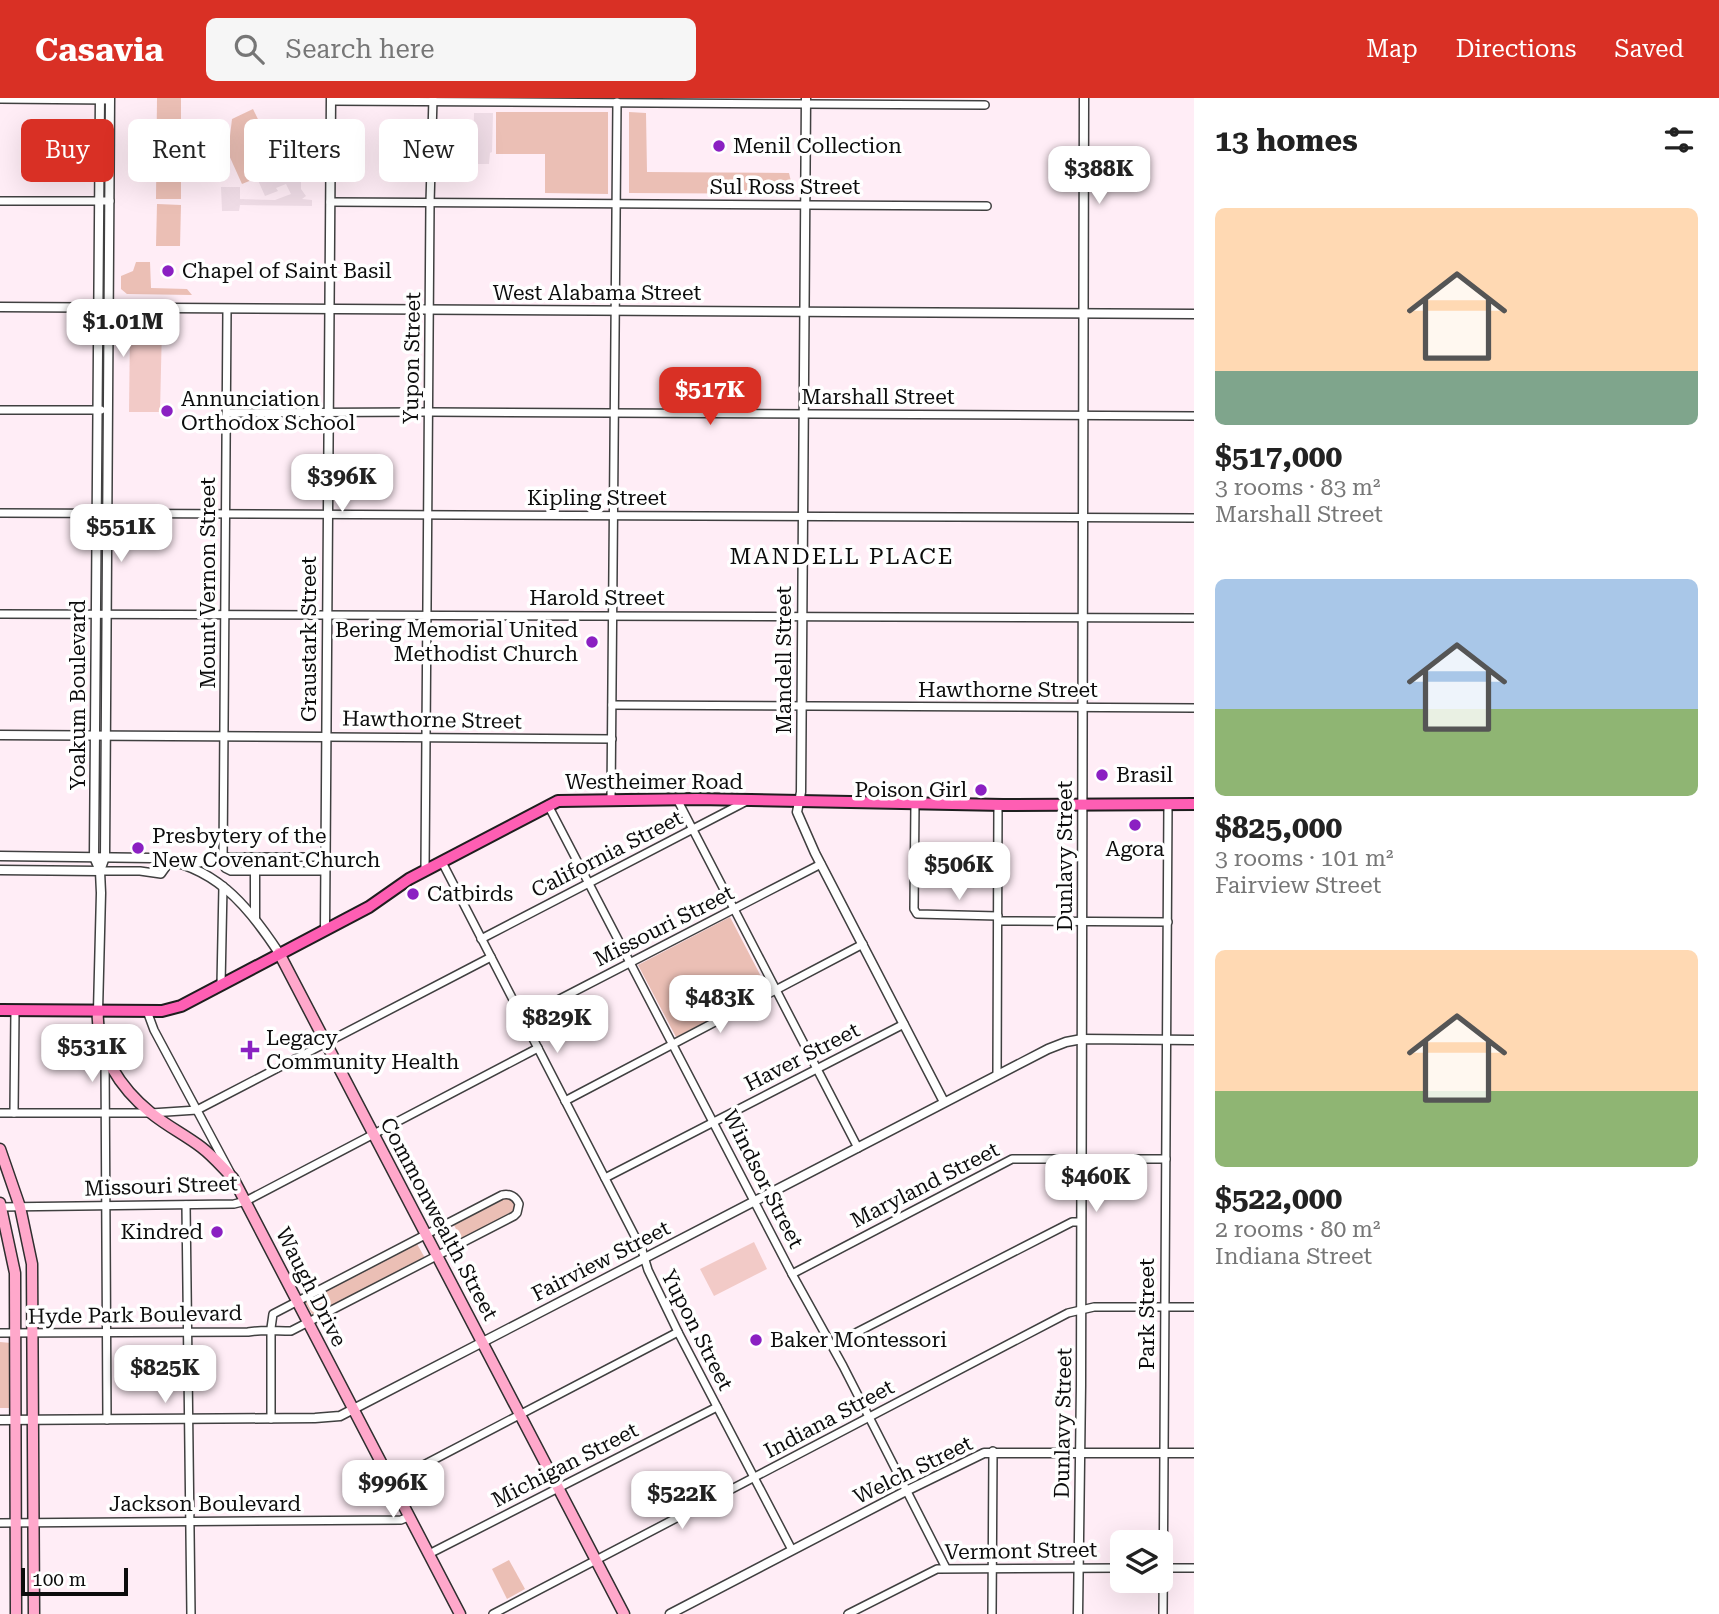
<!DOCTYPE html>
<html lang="en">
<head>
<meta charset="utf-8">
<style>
  :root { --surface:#fff; --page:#f6f6f6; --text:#222; --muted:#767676; --accent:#d93025 }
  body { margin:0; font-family:"Roboto Serif",serif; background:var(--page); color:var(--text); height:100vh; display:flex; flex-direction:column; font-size:26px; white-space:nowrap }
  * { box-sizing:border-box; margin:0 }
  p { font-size:23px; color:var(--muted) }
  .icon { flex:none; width:38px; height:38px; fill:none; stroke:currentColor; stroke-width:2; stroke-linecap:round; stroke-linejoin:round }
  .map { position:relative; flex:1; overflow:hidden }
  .drawer { display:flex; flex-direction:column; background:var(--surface); width:525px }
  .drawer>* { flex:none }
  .top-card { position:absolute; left:21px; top:21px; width:665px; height:63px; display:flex; gap:14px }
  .buttons { position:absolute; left:1110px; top:1432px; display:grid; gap:14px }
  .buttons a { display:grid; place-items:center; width:63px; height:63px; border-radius:10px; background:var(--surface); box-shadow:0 7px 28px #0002; font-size:35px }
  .scale { position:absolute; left:21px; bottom:18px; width:107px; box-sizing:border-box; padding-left:7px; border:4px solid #0d0d0d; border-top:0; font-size:19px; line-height:24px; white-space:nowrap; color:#0d0d0d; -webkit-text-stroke:5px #fff; paint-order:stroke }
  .price { position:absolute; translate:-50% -60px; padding:0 16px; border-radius:14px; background:#fff; color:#222; font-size:23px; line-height:46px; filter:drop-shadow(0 2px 4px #0008) }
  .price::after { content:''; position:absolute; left:50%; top:42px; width:21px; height:16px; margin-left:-10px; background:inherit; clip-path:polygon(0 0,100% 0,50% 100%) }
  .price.selected { background:var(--accent); color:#fff }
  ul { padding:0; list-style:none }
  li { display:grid; align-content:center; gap:14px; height:371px; padding:0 21px }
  li span { display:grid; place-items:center; height:217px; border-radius:10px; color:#555 }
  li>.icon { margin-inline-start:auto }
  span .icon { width:126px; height:126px; fill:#fffc; stroke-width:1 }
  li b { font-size:30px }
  h2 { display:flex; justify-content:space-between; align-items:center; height:84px; padding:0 21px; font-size:30px }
  .tag { padding:0 24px; border-radius:10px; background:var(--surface); box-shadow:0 7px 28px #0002; font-size:24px; line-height:63px }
  .tag.selected { background:var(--accent); color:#fff }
  header { display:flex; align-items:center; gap:42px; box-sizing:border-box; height:98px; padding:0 35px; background:var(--accent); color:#fff }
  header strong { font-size:33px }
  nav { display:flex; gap:38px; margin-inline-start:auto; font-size:24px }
  .search { width:490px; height:63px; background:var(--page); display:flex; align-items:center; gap:18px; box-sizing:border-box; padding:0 24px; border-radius:10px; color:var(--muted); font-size:26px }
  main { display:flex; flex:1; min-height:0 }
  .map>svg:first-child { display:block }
  .green { fill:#ebbfb5 }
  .pitch { fill:#f2cac7 }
  .plaza { fill:#efdce6 }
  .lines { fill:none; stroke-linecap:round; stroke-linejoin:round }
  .minor-casing { stroke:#404040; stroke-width:10 }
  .tertiary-casing { stroke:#404040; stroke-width:11 }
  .secondary-casing { stroke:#2f2f2f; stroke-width:13 }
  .primary-casing { stroke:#1e1e1e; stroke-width:14 }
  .minor { stroke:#fff; stroke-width:7 }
  .tertiary { stroke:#fff; stroke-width:8 }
  .secondary { stroke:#ffa8cb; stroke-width:10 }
  .primary { stroke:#fe5eb3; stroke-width:10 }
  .poi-dot { fill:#8b20c2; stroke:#fff; stroke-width:2.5 }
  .labels { text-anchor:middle; stroke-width:7; stroke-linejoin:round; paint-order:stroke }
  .poi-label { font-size:21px; fill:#0d0d0d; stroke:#fff; text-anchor:start }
  .street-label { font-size:21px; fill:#0d0d0d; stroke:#fff }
  .neighbourhood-label { font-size:23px; letter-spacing:2px; fill:#0d0d0d; stroke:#fff }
</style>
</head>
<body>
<header>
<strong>Casavia</strong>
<div class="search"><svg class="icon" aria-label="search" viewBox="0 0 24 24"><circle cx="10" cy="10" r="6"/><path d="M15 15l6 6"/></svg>Search here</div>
<nav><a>Map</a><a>Directions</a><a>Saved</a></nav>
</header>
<main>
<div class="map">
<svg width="1194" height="1516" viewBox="0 0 1194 1516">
  <rect width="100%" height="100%" fill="#ffedf6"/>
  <g class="green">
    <polygon points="157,0 181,0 181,101 156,101"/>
    <polygon points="253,11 270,46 267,49 276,72 242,86 228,55 232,21"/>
    <polygon points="496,14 608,14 608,96 545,95 545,56 496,56"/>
    <polygon points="629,14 646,15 647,74 789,75 794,96 629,95"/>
    <polygon points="157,106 181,107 180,148 156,148"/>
    <polygon points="136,164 150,164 151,190 187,191 192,197 127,196 121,191 121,178 133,173"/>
    <polygon points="730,819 768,892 676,939 638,867"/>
    <polygon points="508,1099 513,1101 516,1107 512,1114 461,1141 454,1127"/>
    <polygon points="417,1146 425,1160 313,1218 305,1204"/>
    <polygon points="0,1244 11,1245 11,1310 0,1310"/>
    <polygon points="509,1462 525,1491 507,1501 492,1471"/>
  </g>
  <g class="pitch">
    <polygon points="130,227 162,228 160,314 129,314"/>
    <polygon points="754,1144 767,1171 714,1198 700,1171"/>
  </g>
  <g class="plaza">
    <polygon points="474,15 493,15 492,54 490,55 489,66 476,66 476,55 473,55"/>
    <polygon points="284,26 284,67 297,67 301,71 301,91 306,98 302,101 312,102 312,108 240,107 239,113 222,113 221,89 240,89 240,101 275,102 291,96 286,86 276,90 278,93 265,98 257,80 281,69 266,35"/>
  </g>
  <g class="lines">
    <defs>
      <g id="minor">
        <polyline points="0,1 110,2"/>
        <polyline points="331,3 985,7"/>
        <polyline points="0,103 110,103"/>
        <polyline points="330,104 987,108"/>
        <polyline points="227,211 223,765 225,770 231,773 325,773"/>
        <polyline points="0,312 101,312"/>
        <polyline points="227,315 429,314 1194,318"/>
        <polyline points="0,415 1194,420"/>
        <polyline points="0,516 1194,520"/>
        <polyline points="612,607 1194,610"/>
        <polyline points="326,639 612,641"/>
        <polyline points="611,701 617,4"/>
        <polyline points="677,701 858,1050"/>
        <polyline points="915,705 914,811 917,816 998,818"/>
        <polyline points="548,707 792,1176 843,1268 946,1470"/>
        <polyline points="442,764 642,1152 648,1172 678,1234 792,1452"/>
        <polyline points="191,767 223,759 325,759"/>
        <polyline points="425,772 430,105 433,0"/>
        <polyline points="100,773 140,773 161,776 166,769 161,761"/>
        <polyline points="998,823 1168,824"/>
        <polyline points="481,841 745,704"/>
        <polyline points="221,887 223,788"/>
        <polyline points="147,913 154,932 230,1074"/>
        <polyline points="523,920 821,766"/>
        <polyline points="105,958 107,1322"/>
        <polyline points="997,977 998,707"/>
        <polyline points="565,1003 863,846"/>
        <polyline points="0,1015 151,1015 197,1012 491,859"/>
        <polyline points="14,1015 15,912"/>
        <polyline points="605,1080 904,926"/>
        <polyline points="186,1107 191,1516"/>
        <polyline points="0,1109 234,1106 246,1103 538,950"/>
        <polyline points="792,1176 1012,1061 1166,1061"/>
        <path d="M0 1235 248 1234C265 1231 275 1233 291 1233L514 1118 517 1115 519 1106C516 1099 510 1095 502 1097L273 1216 271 1230V1321"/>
        <polyline points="832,1247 1072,1124 1081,1124"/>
        <polyline points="391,1384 678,1234"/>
        <polyline points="0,1425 401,1422 408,1419"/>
        <polyline points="429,1456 717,1309"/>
        <polyline points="1161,1470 1194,1470"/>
        <polyline points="493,1516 1068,1215 1094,1209 1194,1209"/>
        <polyline points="848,1516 937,1471 1122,1470"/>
        <polyline points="992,1516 993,1353"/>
        <polyline points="1163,1516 1168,706"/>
      </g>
      <g id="tertiary">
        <polyline points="806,0 801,694 797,714 815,755 944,1004"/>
        <polyline points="0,209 1194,216"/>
        <polyline points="0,637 326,639"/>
        <path d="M0 758 152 760C213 766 247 806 279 855"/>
        <polyline points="0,772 100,773"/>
        <polyline points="100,773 105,759 110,0"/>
        <polyline points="255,773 255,820"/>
        <polyline points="325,831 331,0"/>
        <polyline points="98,913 101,795 100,773 94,759 100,0"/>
        <polyline points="0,1322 315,1320 340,1318 1048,951 1066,944 1082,941 1194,942"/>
        <polyline points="670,1516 906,1393 984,1355 1194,1355"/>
        <polyline points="1078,1516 1081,1287 1084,0"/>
      </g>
      <g id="secondary">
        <polyline points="279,855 624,1516"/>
        <path d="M98 913C95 953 121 991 151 1015 167 1028 185 1037 201 1049 213 1058 222 1069 233 1080L460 1516"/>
        <polyline points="0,1051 20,1109 32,1166 34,1516"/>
        <polyline points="0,1105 15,1175 16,1516"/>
      </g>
      <polyline id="primary" points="0,912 162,913 181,908 369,809 409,781 558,703 697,701 1003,707 1194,706"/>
    </defs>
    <use href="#minor" class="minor-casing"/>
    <use href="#tertiary" class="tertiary-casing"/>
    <use href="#secondary" class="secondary-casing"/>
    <use href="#primary" class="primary-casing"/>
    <use href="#minor" class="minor"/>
    <use href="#tertiary" class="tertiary"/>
    <use href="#secondary" class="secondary"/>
    <use href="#primary" class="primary"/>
  </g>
  <g class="poi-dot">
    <circle cx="719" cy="48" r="7"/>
    <circle cx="168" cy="173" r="7"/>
    <circle cx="167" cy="313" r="7"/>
    <circle cx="592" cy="544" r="7"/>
    <circle cx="1102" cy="677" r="7"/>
    <circle cx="981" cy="692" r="7"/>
    <circle cx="1135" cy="727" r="7"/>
    <circle cx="138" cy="750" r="7"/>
    <circle cx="413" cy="796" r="7"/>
    <path d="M246.5 941.5h7v7h7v7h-7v7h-7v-7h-7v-7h7z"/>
    <circle cx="217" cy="1134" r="7"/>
    <circle cx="756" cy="1242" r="7"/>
  </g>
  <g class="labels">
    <g class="poi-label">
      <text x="733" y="55">Menil Collection</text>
      <text x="182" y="180">Chapel of Saint Basil</text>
      <text x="181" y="308">Annunciation<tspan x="181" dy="24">Orthodox School</tspan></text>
      <text x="578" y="539" text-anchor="end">Bering Memorial United<tspan x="578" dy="24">Methodist Church</tspan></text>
      <text x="1116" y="684">Brasil</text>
      <text x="967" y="699" text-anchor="end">Poison Girl</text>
      <text x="152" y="745">Presbytery of the<tspan x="152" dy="24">New Covenant Church</tspan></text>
      <text x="1135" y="758" text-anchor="middle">Agora</text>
      <text x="427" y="803">Catbirds</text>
      <text x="266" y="947">Legacy<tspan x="266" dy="24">Community Health</tspan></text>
      <text x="203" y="1141" text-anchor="end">Kindred</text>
      <text x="770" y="1249">Baker Montessori</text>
    </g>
    <g class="street-label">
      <text x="785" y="96">Sul Ross Street</text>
      <text x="597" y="202">West Alabama Street</text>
      <text transform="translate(412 260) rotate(-89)" y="7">Yupon Street</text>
      <text x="878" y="306">Marshall Street</text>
      <text x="597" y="407">Kipling Street</text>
      <text transform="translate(208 485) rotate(-90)" y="7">Mount Vernon Street</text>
      <text x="597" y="507">Harold Street</text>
      <text transform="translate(309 541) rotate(-90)" y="7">Graustark Street</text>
      <text transform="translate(784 562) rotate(-90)" y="7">Mandell Street</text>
      <text x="1008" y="599">Hawthorne Street</text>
      <text transform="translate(78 597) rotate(-90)" y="7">Yoakum Boulevard</text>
      <text transform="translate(432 622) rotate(1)" y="7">Hawthorne Street</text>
      <text x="654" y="691">Westheimer Road</text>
      <text transform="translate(607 756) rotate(-27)" y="7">California Street</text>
      <text transform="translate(1065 758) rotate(-90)" y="7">Dunlavy Street</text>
      <text transform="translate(664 828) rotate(-27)" y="7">Missouri Street</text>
      <text transform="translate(802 959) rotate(-27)" y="7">Haver Street</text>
      <text transform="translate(763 1081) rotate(63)" y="7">Windsor Street</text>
      <text transform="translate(925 1087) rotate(-27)" y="7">Maryland Street</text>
      <text transform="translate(161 1088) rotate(-2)" y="7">Missouri Street</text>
      <text transform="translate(439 1121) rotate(62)" y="7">Commonwealth Street</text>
      <text transform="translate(601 1163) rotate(-27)" y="7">Fairview Street</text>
      <text transform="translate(311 1189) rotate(63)" y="7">Waugh Drive</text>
      <text transform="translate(1147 1216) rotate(-90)" y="7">Park Street</text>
      <text transform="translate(135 1217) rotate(-1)" y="7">Hyde Park Boulevard</text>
      <text transform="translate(697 1232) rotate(63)" y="7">Yupon Street</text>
      <text transform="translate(829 1321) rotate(-28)" y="7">Indiana Street</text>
      <text transform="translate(1063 1325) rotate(-89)" y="7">Dunlavy Street</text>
      <text transform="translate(565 1367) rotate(-27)" y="7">Michigan Street</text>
      <text transform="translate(913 1372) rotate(-26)" y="7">Welch Street</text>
      <text x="205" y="1413">Jackson Boulevard</text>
      <text transform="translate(1021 1453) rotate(-1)" y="7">Vermont Street</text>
    </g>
    <g class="neighbourhood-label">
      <text x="842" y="466">MANDELL PLACE</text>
    </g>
  </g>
</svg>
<div class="buttons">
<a><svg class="icon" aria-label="layers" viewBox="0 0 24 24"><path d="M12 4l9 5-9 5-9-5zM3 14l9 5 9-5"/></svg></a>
</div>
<div class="scale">100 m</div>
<b class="price" style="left:1099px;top:108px">$388K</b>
<b class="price" style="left:123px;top:261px">$1.01M</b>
<b class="price selected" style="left:710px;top:329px">$517K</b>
<b class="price" style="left:342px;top:416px">$396K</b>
<b class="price" style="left:121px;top:466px">$551K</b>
<b class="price" style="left:959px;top:804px">$506K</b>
<b class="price" style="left:720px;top:937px">$483K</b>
<b class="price" style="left:557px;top:957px">$829K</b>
<b class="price" style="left:92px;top:986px">$531K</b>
<b class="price" style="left:1096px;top:1116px">$460K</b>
<b class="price" style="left:165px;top:1307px">$825K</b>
<b class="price" style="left:393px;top:1422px">$996K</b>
<b class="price" style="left:682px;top:1433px">$522K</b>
<div class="top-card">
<a class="tag selected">Buy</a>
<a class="tag">Rent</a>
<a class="tag">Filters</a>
<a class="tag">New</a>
</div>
</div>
<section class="drawer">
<h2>13 homes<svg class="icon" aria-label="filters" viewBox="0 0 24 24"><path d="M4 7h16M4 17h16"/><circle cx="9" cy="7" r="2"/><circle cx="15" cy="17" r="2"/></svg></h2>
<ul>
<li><span style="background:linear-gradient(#ffd9b3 75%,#7fa58c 0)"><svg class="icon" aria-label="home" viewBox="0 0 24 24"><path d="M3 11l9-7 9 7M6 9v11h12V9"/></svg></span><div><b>$517,000</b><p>3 rooms · 83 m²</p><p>Marshall Street</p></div></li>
<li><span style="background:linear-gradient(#a9c7e8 60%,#8fb573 0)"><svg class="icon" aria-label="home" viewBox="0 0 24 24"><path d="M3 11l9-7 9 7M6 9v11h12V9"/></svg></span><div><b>$825,000</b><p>3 rooms · 101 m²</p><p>Fairview Street</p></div></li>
<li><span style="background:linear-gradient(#ffd9b3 65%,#8fb573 0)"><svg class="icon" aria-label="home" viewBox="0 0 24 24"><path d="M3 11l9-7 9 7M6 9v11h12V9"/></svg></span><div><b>$522,000</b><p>2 rooms · 80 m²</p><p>Indiana Street</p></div></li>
</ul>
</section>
</main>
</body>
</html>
